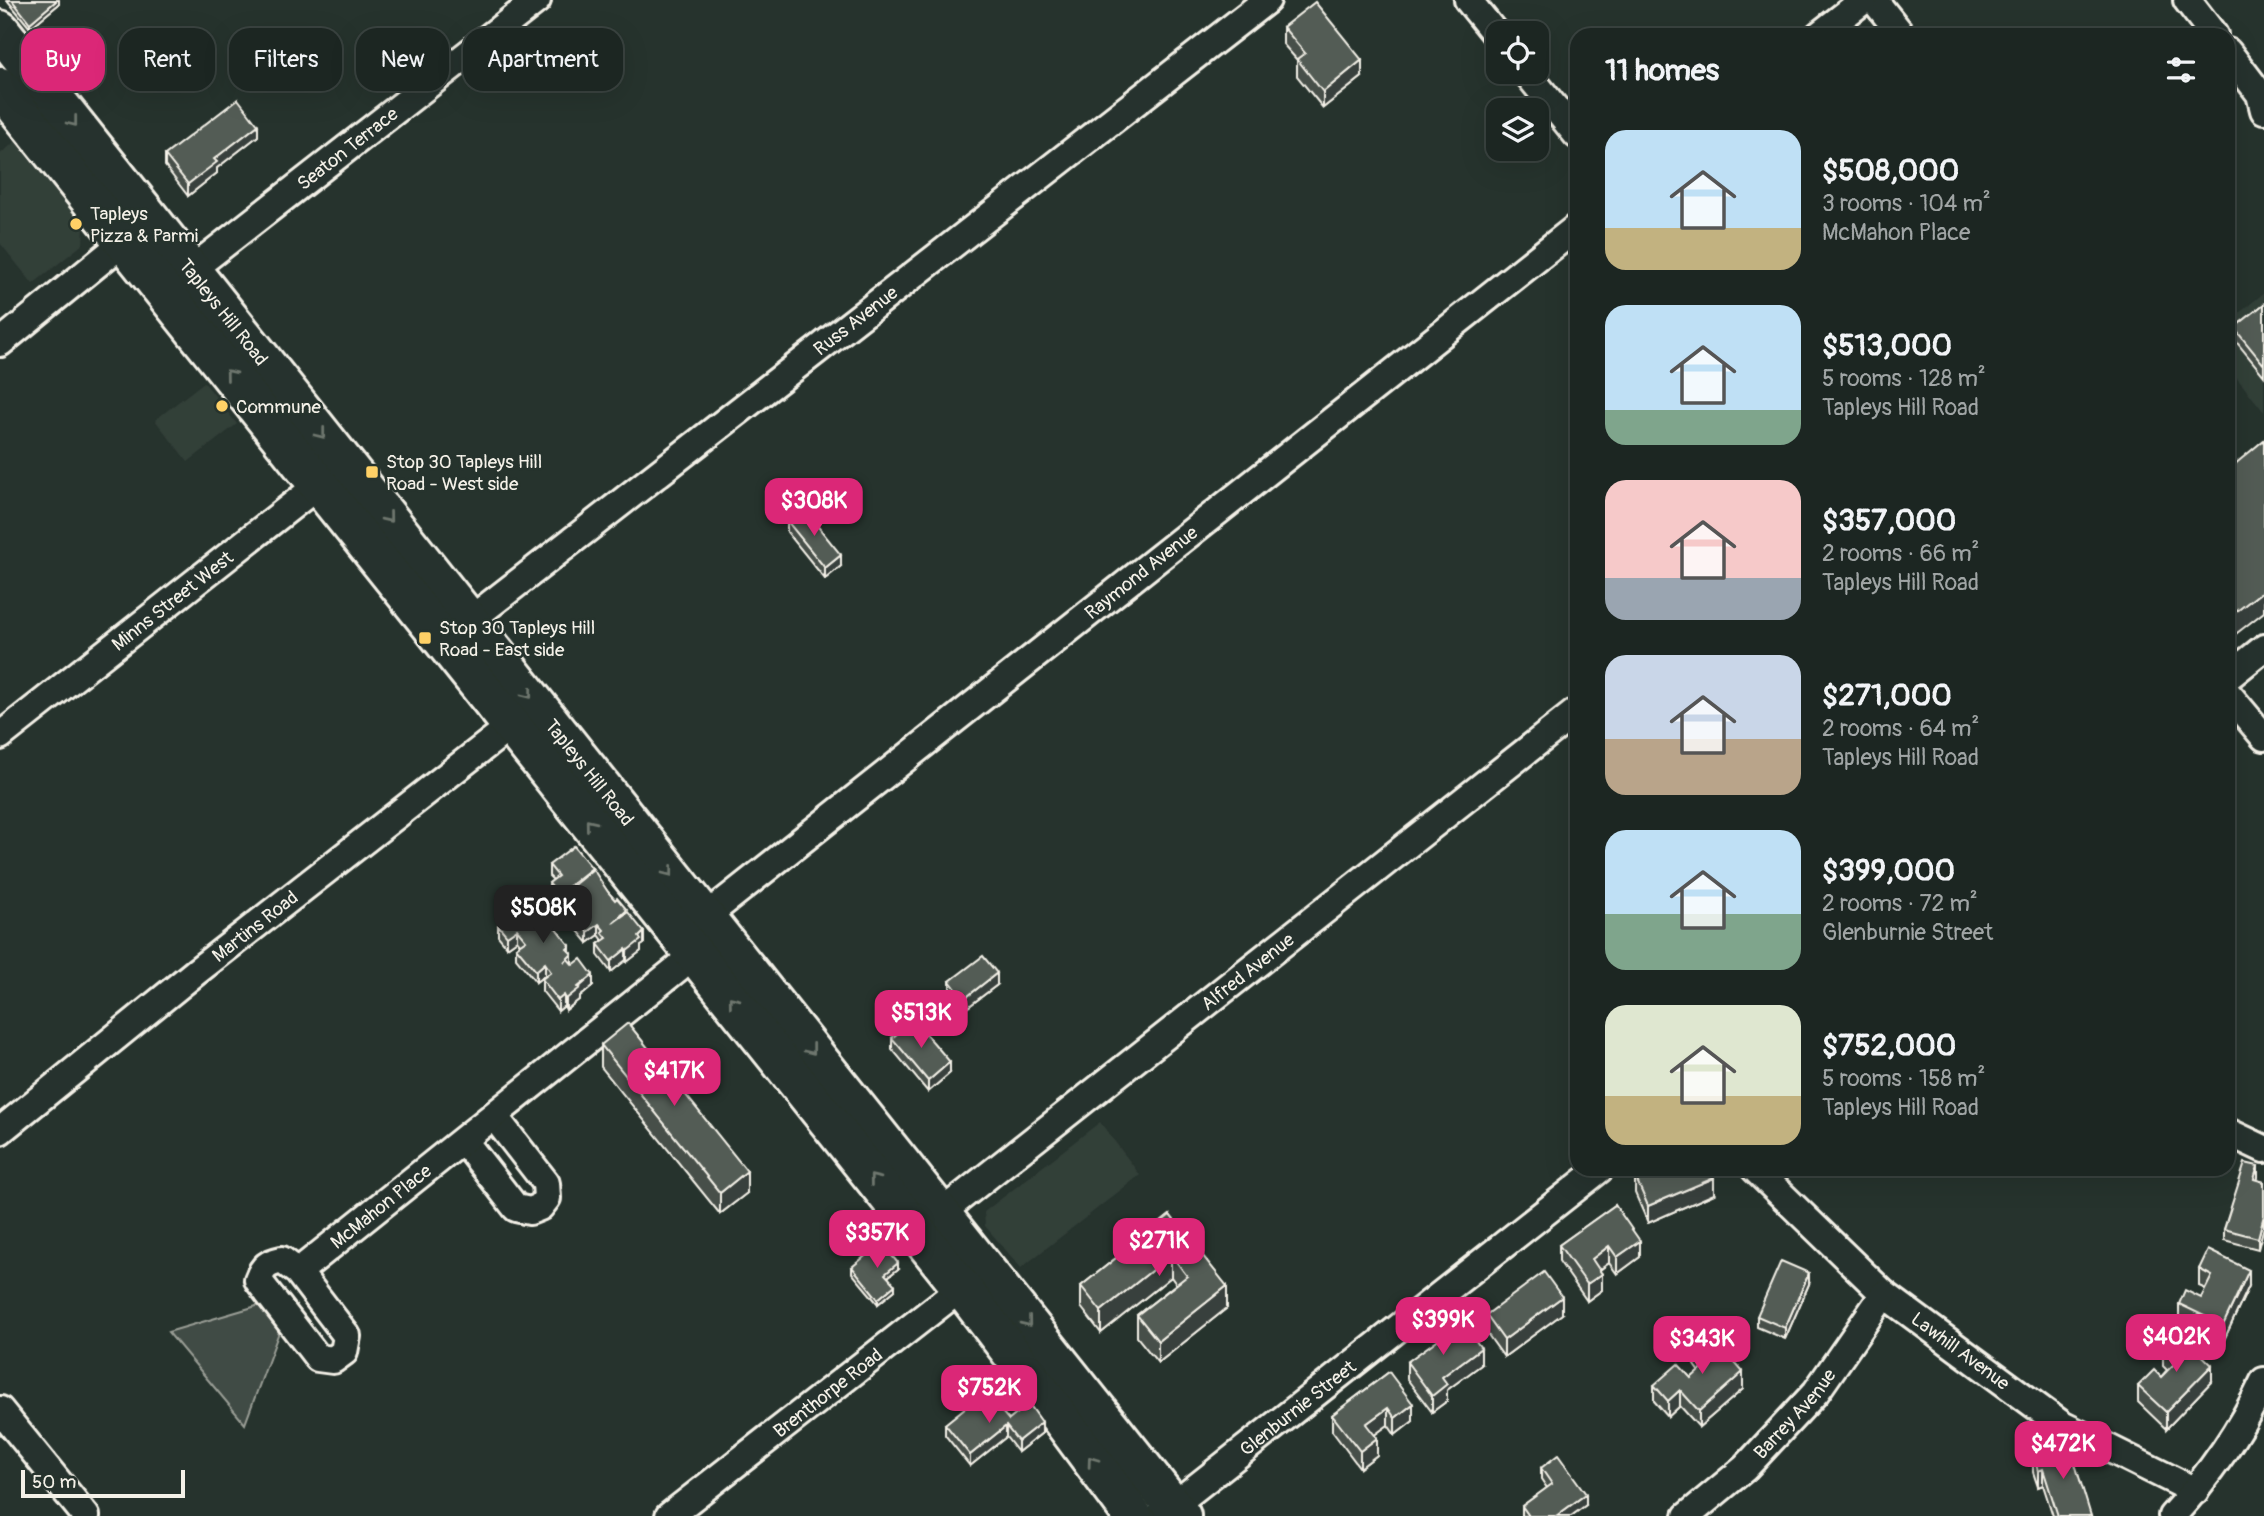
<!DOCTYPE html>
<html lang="en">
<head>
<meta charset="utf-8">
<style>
  :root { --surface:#1c2622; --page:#29322f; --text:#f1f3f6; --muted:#a0a5a5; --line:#3a4340; --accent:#db2777 }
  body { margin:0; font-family:Pangolin,sans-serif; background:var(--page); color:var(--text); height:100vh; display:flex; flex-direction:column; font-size:26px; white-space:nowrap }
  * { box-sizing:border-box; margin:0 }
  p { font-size:23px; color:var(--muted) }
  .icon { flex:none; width:38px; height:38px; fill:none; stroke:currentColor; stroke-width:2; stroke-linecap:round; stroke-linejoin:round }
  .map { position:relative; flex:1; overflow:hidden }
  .side { position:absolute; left:1570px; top:28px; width:665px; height:1148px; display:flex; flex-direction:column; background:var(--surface); border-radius:21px; box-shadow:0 7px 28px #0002,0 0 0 2px var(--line) }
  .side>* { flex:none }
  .top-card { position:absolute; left:21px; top:28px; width:665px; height:63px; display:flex; gap:14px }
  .controls { position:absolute; left:1486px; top:21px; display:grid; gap:14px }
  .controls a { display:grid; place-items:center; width:63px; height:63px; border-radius:14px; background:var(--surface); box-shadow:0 7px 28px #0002,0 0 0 2px var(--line); font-size:35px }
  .scale { position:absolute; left:21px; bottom:18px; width:164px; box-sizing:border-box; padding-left:7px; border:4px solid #f4f1e8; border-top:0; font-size:19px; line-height:24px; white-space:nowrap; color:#f4f1e8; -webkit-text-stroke:5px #26332d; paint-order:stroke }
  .price { position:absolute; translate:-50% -60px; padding:0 16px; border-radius:14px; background:var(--accent); color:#fff; font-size:23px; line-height:46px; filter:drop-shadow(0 2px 4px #0008) }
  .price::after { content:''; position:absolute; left:50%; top:42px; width:21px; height:16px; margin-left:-10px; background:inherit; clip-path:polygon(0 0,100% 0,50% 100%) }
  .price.active { background:#222; color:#fff }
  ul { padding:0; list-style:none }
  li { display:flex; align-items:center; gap:21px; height:175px; padding:0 35px }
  li span { display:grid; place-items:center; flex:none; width:196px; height:140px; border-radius:21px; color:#555 }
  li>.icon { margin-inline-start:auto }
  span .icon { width:84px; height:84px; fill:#fffc; stroke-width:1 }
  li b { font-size:30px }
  h2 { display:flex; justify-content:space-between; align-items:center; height:84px; padding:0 35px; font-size:30px }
  .chip { padding:0 24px; border-radius:21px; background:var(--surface); box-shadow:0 7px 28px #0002,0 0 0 2px var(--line); font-size:24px; line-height:63px }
  .chip.active { background:var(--accent); color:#fff }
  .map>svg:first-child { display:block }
  .built { fill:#333f39 }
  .green { fill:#414b45; stroke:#9a9e96; stroke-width:2 }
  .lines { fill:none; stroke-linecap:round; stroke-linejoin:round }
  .street-casing { stroke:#f4f1e8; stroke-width:32 }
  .primary-casing { stroke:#f4f1e8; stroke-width:44 }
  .street { stroke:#26332d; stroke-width:26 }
  .primary { stroke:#26332d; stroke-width:38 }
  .wall { fill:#474f49; stroke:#f4f1e8; stroke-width:2 }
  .shaded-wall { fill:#39403c; stroke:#f4f1e8; stroke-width:2 }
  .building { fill:#525c55; stroke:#f4f1e8; stroke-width:2 }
  .oneway { stroke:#6e766e }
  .poi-dot { fill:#ffd166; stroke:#26332d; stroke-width:2.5 }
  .labels { text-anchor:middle; stroke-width:5; stroke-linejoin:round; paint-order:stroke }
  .street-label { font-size:19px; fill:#f4f1e8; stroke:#26332d }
  .poi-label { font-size:19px; fill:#f4f1e8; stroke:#26332d; text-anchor:start }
</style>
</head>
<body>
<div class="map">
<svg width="2264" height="1516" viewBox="0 0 2264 1516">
  <rect width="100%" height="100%" fill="#26332d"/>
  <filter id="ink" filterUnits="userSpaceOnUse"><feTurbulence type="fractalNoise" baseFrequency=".0143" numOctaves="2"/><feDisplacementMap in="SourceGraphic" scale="14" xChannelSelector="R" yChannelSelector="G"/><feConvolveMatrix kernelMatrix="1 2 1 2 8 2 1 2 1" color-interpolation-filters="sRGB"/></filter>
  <g filter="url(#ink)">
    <g class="built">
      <polygon points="15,142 84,227 83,244 33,284 0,243 0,154"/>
      <polygon points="2264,293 2264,412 2228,367 2228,322"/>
      <polygon points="204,382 237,424 188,462 155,420"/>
      <polygon points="1100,1122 1140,1175 1021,1268 985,1226 984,1212"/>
    </g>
    <polygon class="green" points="260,1305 279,1332 245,1424 168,1332"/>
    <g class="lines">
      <defs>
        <g id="street">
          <polyline points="1468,0 1498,37"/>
          <polyline points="1874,0 1902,35"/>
          <polyline points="2187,0 2214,35"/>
          <polyline points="1819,35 1864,0"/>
          <polyline points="2228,52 2260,94 2264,110"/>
          <polyline points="1526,72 1577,135"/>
          <path id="s1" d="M191 270 537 0"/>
          <polyline points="0,343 125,241"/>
          <path id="s2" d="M456 631 1267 0"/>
          <polyline points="2228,677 2264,648"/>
          <polyline points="2228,694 2264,737"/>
          <path id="s3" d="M0 736 331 475"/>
          <path id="s4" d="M0 1131 197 971 512 725"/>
          <polyline points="2228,1132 2264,1149"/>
          <polyline points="464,1141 516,1208 530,1211 540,1207 547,1198 546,1183 494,1116"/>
          <path id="s5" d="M1755 1169 1884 1294 2062 1425 2195 1491"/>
          <path id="s6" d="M927 1224 1577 711"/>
          <path id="s7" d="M298 1272 347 1336 344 1352 333 1360 318 1358 258 1280C263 1266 268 1263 282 1260L298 1272 678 968 694 952 705 917 1577 227"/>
          <polyline points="0,1410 86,1516"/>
          <path id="s8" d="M669 1516 974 1278"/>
          <path id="s9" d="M1160 1516 1600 1169"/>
          <path id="s10" d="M1687 1516 1745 1468 1816 1392 1884 1294"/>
          <path d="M2172 1516C2208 1477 2241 1430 2264 1381"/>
        </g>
        <g id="primary">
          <path id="s11" d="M0 30 1181 1516"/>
          <polyline points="0,87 962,1288 1039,1389 1133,1516"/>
        </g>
      </defs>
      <use href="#street" class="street-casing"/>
      <use href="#primary" class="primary-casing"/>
      <use href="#street" class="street"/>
      <use href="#primary" class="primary"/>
    </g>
    <g class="wall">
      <polygon points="7,0 59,0 59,4 30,28"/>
      <polygon points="1283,27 1362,77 1323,108 1297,76 1297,60 1283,44"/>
      <polygon points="258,136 217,168 217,173 188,196 165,166 165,155"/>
      <polygon points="2264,304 2264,376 2234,339 2234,328"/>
      <polygon points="787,521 841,566 825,579 787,532"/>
      <polygon points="549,865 592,870 608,892 627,913 644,944 641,946 641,951 627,962 626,960 611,972 598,955 598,944 602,941 602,939 599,935 588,943 564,914 564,903 569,897 558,906 549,894 549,883 553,880 549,876"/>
      <polygon points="498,906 541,915 570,952 572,964 593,986 580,997 580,999 566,1010 564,1006 558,1011 542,991 542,979 546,976 545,975 536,982 516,958 516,947 520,944 517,940 507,947 498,936 498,925 502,922 498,917"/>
      <polygon points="950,981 997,985 964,1010 950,992"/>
      <polygon points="892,1038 950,1073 928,1092 892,1049"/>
      <polygon points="601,1045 747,1193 720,1214 601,1067"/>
      <polygon points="1635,1176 1714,1194 1648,1223 1635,1193"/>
      <polygon points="2258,1177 2257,1180 2264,1182 2258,1249 2224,1240 2224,1229"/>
      <polygon points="1615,1205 1640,1257 1617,1274 1609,1263 1600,1270 1602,1290 1587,1301 1559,1261 1559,1245"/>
      <polygon points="1170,1215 1227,1308 1158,1363 1137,1337 1137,1315 1176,1284 1171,1277 1101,1333 1081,1307 1081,1286"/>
      <polygon points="852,1267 898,1269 888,1277 895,1290 878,1304 852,1273"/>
      <polygon points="2199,1269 2249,1286 2223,1342 2179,1321 2179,1304 2201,1298 2206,1289 2199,1286"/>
      <polygon points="1809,1284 1785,1339 1757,1327 1757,1316"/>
      <polygon points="1562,1314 1504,1357 1486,1332 1486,1315"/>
      <polygon points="1694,1349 1743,1389 1699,1427 1680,1406 1668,1417 1654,1401 1654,1385 1691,1378 1699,1372 1694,1365"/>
      <polygon points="2163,1350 2212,1381 2166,1429 2138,1402 2138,1386 2161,1377 2167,1370 2163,1366"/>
      <polygon points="1407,1362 1481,1365 1447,1390 1447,1401 1432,1412 1407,1379"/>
      <polygon points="1389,1372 1413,1421 1395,1435 1388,1425 1374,1435 1377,1455 1360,1468 1332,1431 1332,1415"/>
      <polygon points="986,1411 1009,1420 1042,1433 1018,1452 1006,1437 970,1466 945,1435 945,1424"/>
      <polygon points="2033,1455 2091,1516 2053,1516 2043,1485 2038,1487 2033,1472"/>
      <polygon points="1541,1468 1586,1505 1571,1516 1522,1516 1522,1506 1547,1488 1541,1479"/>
    </g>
    <g class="shaded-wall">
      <polygon points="57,0 59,0 59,4 30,28 30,23"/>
      <polygon points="1362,60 1362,77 1323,108 1323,92"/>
      <polygon points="258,125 258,136 217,168 217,173 188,196 188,184 214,159"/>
      <polygon points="841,555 841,566 825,579 825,568"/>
      <polygon points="2264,590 2264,612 2228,640 2228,618"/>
      <polygon points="592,868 592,879 569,889 569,897 558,906 558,895"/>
      <polygon points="599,924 599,935 588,943 588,932"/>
      <polygon points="517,929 517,940 507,947 507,936"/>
      <polygon points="644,932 644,944 641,946 641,951 627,962 627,951 639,937"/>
      <polygon points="570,946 570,956 572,954 572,965 564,962 567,949"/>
      <polygon points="626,949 626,960 611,972 611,961"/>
      <polygon points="545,963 545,975 536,982 536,971"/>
      <polygon points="997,973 997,985 964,1010 964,999"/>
      <polygon points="593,975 593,986 580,997 580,999 566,1010 566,999"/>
      <polygon points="564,995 564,1006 558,1011 558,1000"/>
      <polygon points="950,1062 950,1073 928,1092 928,1081"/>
      <polygon points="2258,1166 2258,1177 2254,1190 2254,1179"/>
      <polygon points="747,1171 747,1193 720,1214 720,1193"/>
      <polygon points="1714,1178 1714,1194 1648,1223 1648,1206"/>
      <polygon points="2264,1215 2264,1227 2258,1249 2258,1238"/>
      <polygon points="1640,1241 1640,1257 1617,1274 1617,1257"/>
      <polygon points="1609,1246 1609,1263 1592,1275 1592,1259"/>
      <polygon points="1171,1255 1171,1277 1101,1333 1101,1311"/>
      <polygon points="898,1263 898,1269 885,1279 885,1274"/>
      <polygon points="2249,1270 2249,1286 2223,1342 2223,1325"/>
      <polygon points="1809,1273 1809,1284 1785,1339 1785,1328"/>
      <polygon points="1602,1274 1602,1290 1587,1301 1587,1284"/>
      <polygon points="895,1285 895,1290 878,1304 878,1299"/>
      <polygon points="1227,1286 1227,1308 1158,1363 1158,1341"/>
      <polygon points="1562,1297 1562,1314 1504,1357 1504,1340"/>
      <polygon points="1481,1348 1481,1365 1447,1390 1447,1401 1432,1412 1432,1396 1442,1377"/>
      <polygon points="2212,1365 2212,1381 2166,1429 2166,1412"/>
      <polygon points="1743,1372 1743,1389 1699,1427 1699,1411"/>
      <polygon points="1680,1390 1680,1406 1668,1417 1668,1401"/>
      <polygon points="1413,1404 1413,1421 1395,1435 1395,1418"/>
      <polygon points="1388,1408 1388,1425 1366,1441 1366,1424"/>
      <polygon points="1042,1422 1042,1433 1018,1452 1018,1441"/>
      <polygon points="1006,1426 1006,1437 970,1466 970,1455"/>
      <polygon points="1377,1438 1377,1455 1360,1468 1360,1451"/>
      <polygon points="2043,1469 2043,1485 2038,1487 2038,1471"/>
      <polygon points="1586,1494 1586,1505 1571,1516 1556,1516"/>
    </g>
    <g class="building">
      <polygon points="12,0 57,0 30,23"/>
      <polygon points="1315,2 1362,60 1323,92 1297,59 1305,53 1283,27"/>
      <polygon points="238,99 258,125 214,159 217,162 188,184 165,155"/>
      <polygon points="2264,304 2264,365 2234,328"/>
      <polygon points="2264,440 2264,590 2228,618 2228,470"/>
      <polygon points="803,508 841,555 825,568 787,521"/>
      <polygon points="574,846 592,868 558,895 549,883 558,876 549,865"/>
      <polygon points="593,869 608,892 615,900 617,898 627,910 613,923 628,912 644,932 639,937 641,940 627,951 626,949 611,961 598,944 607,938 602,932 604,930 599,924 588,932 564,903 574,894 569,889"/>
      <polygon points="520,889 526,897 529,895 541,909 538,912 544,920 547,917 570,946 567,949 572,954 564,962 568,959 573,965 581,959 593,975 578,987 580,988 566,999 564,995 558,1000 542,979 551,972 545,963 536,971 516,947 526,940 517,929 507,936 498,925 507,917 498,906"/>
      <polygon points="983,956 997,973 964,999 950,981"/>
      <polygon points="914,1020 950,1062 928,1081 892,1038"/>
      <polygon points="628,1023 747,1171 720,1193 601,1045"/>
      <polygon points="2245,1163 2258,1166 2254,1179 2264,1182 2264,1215 2258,1238 2224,1229"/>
      <polygon points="1653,1169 1710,1169 1714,1178 1648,1206 1635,1176"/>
      <polygon points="1615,1205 1640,1241 1617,1257 1609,1246 1592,1259 1602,1274 1587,1284 1559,1245"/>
      <polygon points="1170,1215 1227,1286 1158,1341 1137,1315 1187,1276 1171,1255 1101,1311 1081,1286"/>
      <polygon points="881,1243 898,1263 885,1274 895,1285 878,1299 852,1267"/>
      <polygon points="2208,1250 2249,1270 2223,1325 2179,1304 2185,1290 2201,1298 2212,1276 2199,1269"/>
      <polygon points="1781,1261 1809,1273 1785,1328 1757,1316"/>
      <polygon points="1544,1272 1562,1297 1504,1340 1486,1315"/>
      <polygon points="1462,1322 1481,1348 1442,1377 1447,1384 1432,1396 1407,1362"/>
      <polygon points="2179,1333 2212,1365 2166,1412 2138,1386 2154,1370 2161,1377 2176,1362 2163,1350"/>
      <polygon points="1710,1335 1743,1372 1699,1411 1680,1390 1668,1401 1654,1385 1678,1364 1691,1378 1707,1364 1694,1349"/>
      <polygon points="1389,1372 1413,1404 1395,1418 1388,1408 1366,1424 1377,1438 1360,1451 1332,1415"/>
      <polygon points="976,1399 986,1411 995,1404 1009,1420 1029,1404 1042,1422 1018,1441 1006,1426 970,1455 945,1424"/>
      <polygon points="2069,1444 2091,1516 2058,1516 2043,1469 2038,1471 2033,1455"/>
      <polygon points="1558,1455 1586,1494 1556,1516 1529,1516 1522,1506 1552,1484 1541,1468"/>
    </g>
    <defs><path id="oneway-chevron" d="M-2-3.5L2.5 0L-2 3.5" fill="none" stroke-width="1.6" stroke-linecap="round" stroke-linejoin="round" transform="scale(1.75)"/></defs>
    <g class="oneway">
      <use href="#oneway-chevron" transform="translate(73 122) rotate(52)"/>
      <use href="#oneway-chevron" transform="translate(230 374) rotate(-129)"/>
      <use href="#oneway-chevron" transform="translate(321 434) rotate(52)"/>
      <use href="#oneway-chevron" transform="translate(388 518) rotate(51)"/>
      <use href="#oneway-chevron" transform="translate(528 694) rotate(52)"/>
      <use href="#oneway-chevron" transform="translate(590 824) rotate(-129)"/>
      <use href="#oneway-chevron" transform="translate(669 872) rotate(52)"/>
      <use href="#oneway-chevron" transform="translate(733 1001) rotate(-129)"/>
      <use href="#oneway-chevron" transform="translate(811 1050) rotate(52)"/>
      <use href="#oneway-chevron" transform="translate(874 1179) rotate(-129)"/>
      <use href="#oneway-chevron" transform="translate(1027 1322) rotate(51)"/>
      <use href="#oneway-chevron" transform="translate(1092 1461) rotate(-126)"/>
    </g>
  </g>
  <g class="poi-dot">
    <circle cx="76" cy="224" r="7"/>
    <circle cx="222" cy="406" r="7"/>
    <rect x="365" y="465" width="14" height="14" rx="3.5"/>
    <rect x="418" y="631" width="14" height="14" rx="3.5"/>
  </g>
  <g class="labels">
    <g class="street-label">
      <text dy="7" stroke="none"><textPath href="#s1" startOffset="198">Seaton Terrace</textPath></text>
      <text dy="7" stroke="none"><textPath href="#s11" startOffset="360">Tapleys Hill Road</textPath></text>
      <text dy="7" stroke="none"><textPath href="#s2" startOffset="506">Russ Avenue</textPath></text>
      <text dy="7" stroke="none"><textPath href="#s7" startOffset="1379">Raymond Avenue</textPath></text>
      <text dy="7" stroke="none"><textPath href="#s3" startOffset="219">Minns Street West</textPath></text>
      <text dy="7" stroke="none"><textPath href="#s11" startOffset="948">Tapleys Hill Road</textPath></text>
      <text dy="7" stroke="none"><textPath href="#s4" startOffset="327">Martins Road</textPath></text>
      <text dy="7" stroke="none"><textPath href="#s6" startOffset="408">Alfred Avenue</textPath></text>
      <text dy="7" stroke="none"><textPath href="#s7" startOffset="383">McMahon Place</textPath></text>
      <text dy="7" stroke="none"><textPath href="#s5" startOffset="275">Lawhill Avenue</textPath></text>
      <text dy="7" stroke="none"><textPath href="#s8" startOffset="201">Brenthorpe Road</textPath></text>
      <text dy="7" stroke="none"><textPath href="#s9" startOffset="175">Glenburnie Street</textPath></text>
      <text dy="7" stroke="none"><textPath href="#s10" startOffset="149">Barrey Avenue</textPath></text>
    </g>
    <g class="poi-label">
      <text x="90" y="220">Tapleys<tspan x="90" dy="22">Pizza &amp; Parmi</tspan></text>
      <text x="236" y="413">Commune</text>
      <text x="386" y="468">Stop 30 Tapleys Hill<tspan x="386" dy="22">Road - West side</tspan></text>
      <text x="439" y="634">Stop 30 Tapleys Hill<tspan x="439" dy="22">Road - East side</tspan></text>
    </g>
  </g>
</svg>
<div class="controls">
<a><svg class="icon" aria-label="locate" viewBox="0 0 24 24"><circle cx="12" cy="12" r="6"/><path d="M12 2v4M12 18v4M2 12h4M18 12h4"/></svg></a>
<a><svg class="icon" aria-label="layers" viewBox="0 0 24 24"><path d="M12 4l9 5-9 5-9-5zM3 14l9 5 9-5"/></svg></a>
</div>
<div class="scale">50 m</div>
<b class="price" style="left:814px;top:538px">$308K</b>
<b class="price active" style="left:543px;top:945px">$508K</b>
<b class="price" style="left:921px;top:1050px">$513K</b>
<b class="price" style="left:674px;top:1108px">$417K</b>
<b class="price" style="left:877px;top:1270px">$357K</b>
<b class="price" style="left:1159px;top:1278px">$271K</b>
<b class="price" style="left:1443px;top:1357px">$399K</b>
<b class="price" style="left:2176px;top:1374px">$402K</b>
<b class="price" style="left:1702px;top:1376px">$343K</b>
<b class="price" style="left:989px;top:1425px">$752K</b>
<b class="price" style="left:2063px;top:1481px">$472K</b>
<div class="top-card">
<a class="chip active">Buy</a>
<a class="chip">Rent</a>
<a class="chip">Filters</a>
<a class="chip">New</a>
<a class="chip">Apartment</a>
</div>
<section class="side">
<h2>11 homes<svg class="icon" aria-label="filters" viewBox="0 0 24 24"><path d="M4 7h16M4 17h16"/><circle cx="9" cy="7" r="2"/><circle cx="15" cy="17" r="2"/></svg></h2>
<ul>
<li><span style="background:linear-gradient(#bfe0f5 70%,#c2b280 0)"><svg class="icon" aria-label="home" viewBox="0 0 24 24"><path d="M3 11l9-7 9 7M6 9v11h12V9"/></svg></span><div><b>$508,000</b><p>3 rooms · 104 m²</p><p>McMahon Place</p></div></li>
<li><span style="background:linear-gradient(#bfe0f5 75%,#7fa58c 0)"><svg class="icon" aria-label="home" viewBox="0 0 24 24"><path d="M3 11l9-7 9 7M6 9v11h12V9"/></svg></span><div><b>$513,000</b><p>5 rooms · 128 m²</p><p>Tapleys Hill Road</p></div></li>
<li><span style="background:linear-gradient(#f6c9c9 70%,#9aa5b1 0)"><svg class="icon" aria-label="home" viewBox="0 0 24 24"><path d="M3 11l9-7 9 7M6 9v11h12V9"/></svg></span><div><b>$357,000</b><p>2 rooms · 66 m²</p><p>Tapleys Hill Road</p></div></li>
<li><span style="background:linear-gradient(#c9d6e8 60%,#b9a48a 0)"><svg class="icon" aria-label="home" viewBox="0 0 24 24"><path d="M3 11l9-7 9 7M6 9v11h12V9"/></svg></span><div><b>$271,000</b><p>2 rooms · 64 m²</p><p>Tapleys Hill Road</p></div></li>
<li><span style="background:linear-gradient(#bfe0f5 60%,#7fa58c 0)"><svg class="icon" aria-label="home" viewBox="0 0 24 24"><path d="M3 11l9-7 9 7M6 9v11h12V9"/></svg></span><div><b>$399,000</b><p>2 rooms · 72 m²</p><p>Glenburnie Street</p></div></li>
<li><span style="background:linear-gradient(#dfe7d0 65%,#c2b280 0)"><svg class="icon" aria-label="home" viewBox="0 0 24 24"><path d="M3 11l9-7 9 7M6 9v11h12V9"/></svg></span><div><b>$752,000</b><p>5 rooms · 158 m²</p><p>Tapleys Hill Road</p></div></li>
</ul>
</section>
</div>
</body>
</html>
